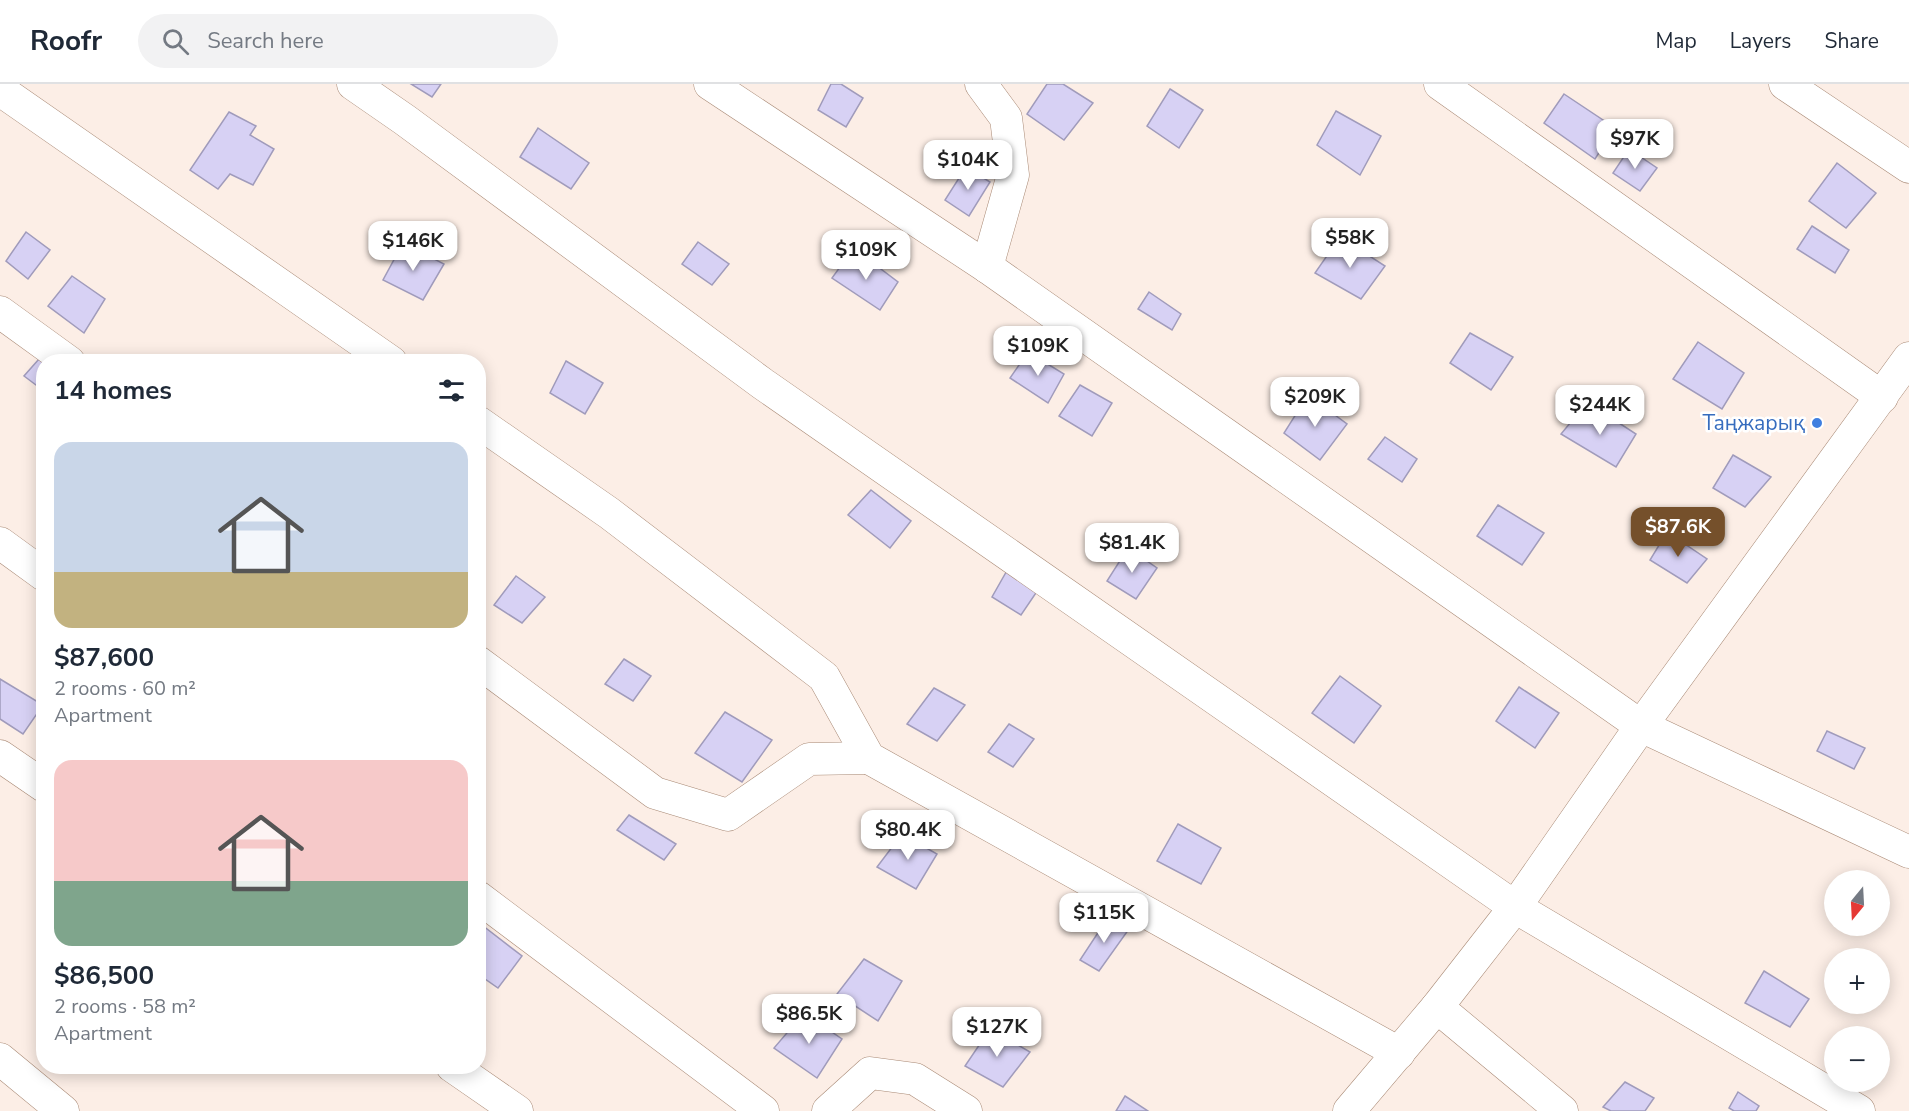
<!DOCTYPE html>
<html lang="en">
<head>
<meta charset="utf-8">
<style>
  :root { --surface:#fff; --page:#f2f2f3; --text:#1f2937; --muted:#747a83; --line:#e0e1e3; --accent:#75502b }
  body { margin:0; font-family:"Nunito Sans",sans-serif; background:var(--page); color:var(--text); height:100vh; display:flex; flex-direction:column; font-size:22px; white-space:nowrap }
  * { box-sizing:border-box; margin:0 }
  p { font-size:20px; color:var(--muted) }
  .icon { flex:none; width:33px; height:33px; fill:none; stroke:currentColor; stroke-width:2; stroke-linecap:round; stroke-linejoin:round }
  .map { position:relative; flex:1; overflow:hidden }
  .drawer { position:absolute; left:36px; top:270px; width:450px; height:720px; display:flex; flex-direction:column; background:var(--surface); border-radius:24px; box-shadow:0 3px 15px #0003 }
  .drawer>* { flex:none }
  .needle { width:39px; rotate:198deg }
  .controls { position:absolute; left:1824px; top:786px; display:grid; gap:12px }
  .controls a { display:grid; place-items:center; width:66px; height:66px; border-radius:50%; background:var(--surface); box-shadow:0 3px 15px #0003; font-size:30px }
  .price { position:absolute; translate:-50% -51px; padding:0 14px; border-radius:12px; background:#fff; color:#222; font-size:20px; line-height:39px; filter:drop-shadow(0 2px 3px #0008) }
  .price::after { content:''; position:absolute; left:50%; top:36px; width:18px; height:14px; margin-left:-9px; background:inherit; clip-path:polygon(0 0,100% 0,50% 100%) }
  .price.on { background:var(--accent); color:#fff }
  ul { padding:0; list-style:none }
  li { display:grid; align-content:center; gap:12px; height:318px; padding:0 18px }
  li span { display:grid; place-items:center; height:186px; border-radius:18px; color:#555 }
  li>.icon { margin-inline-start:auto }
  span .icon { width:108px; height:108px; fill:#fffc; stroke-width:1 }
  li b { font-size:26px }
  h2 { display:flex; justify-content:space-between; align-items:center; height:72px; padding:0 18px; font-size:26px }
  header { display:flex; align-items:center; gap:36px; box-sizing:border-box; height:84px; padding:0 30px; background:var(--surface); border-bottom:2px solid var(--line) }
  header strong { font-size:28px }
  nav { display:flex; gap:33px; margin-inline-start:auto; font-size:21px }
  .search { width:420px; height:54px; background:var(--page); display:flex; align-items:center; gap:15px; box-sizing:border-box; padding:0 21px; border-radius:33px; color:var(--muted); font-size:22px }
  .map>svg:first-child { display:block }
  .building { fill:#d7d1f4; stroke:#a09bbb; stroke-width:1.5 }
  .lines { fill:none; stroke-linecap:round; stroke-linejoin:round }
  .minor-casing { stroke:#a98a76; stroke-width:33 }
  .minor { stroke:#fff; stroke-width:32 }
  .shop-dot { fill:#3f7fe0; stroke:#fff; stroke-width:2 }
  .labels { text-anchor:middle; stroke-width:5; stroke-linejoin:round; paint-order:stroke }
  .shop-label { font-size:21px; fill:#366cbe; stroke:#fff; text-anchor:end }
</style>
</head>
<body>
<header>
<strong>Roofr</strong>
<div class="search"><svg class="icon" aria-label="search" viewBox="0 0 24 24"><circle cx="10" cy="10" r="6"/><path d="M15 15l6 6"/></svg>Search here</div>
<nav><a>Map</a><a>Layers</a><a>Share</a></nav>
</header>
<div class="map">
<svg width="1909" height="1027" viewBox="0 0 1909 1027">
  <rect width="100%" height="100%" fill="#fceee6"/>
  <g class="building">
    <polygon points="411,0 441,0 432,13"/>
    <polygon points="831,0 841,0 863,14 846,43 818,26"/>
    <polygon points="1047,0 1063,0 1093,19 1064,56 1027,30"/>
    <polygon points="1170,5 1203,26 1179,64 1147,42"/>
    <polygon points="1564,10 1615,44 1595,75 1544,39"/>
    <polygon points="1336,27 1381,52 1360,91 1317,61"/>
    <polygon points="229,28 256,42 250,51 274,65 253,101 230,90 218,105 190,86"/>
    <polygon points="538,44 589,79 571,105 520,73"/>
    <polygon points="1629,65 1657,84 1640,107 1613,89"/>
    <polygon points="1837,79 1876,109 1846,144 1809,117"/>
    <polygon points="966,83 990,98 969,132 945,116"/>
    <polygon points="1812,142 1849,166 1835,189 1797,165"/>
    <polygon points="26,148 50,166 28,195 6,177"/>
    <polygon points="1340,153 1385,182 1361,215 1315,189"/>
    <polygon points="698,158 729,180 712,201 682,180"/>
    <polygon points="403,159 444,180 423,216 383,196"/>
    <polygon points="861,170 898,198 880,226 832,194 845,176 851,181"/>
    <polygon points="72,192 105,215 84,249 48,222"/>
    <polygon points="1149,208 1181,230 1172,246 1138,225"/>
    <polygon points="1470,249 1513,273 1491,306 1450,279"/>
    <polygon points="1698,258 1744,289 1722,325 1673,295"/>
    <polygon points="1028,268 1064,290 1048,319 1010,294"/>
    <polygon points="39,275 44,279 44,307 24,292"/>
    <polygon points="566,277 603,299 585,330 550,309"/>
    <polygon points="1080,301 1112,319 1092,352 1059,332"/>
    <polygon points="1308,311 1347,340 1320,376 1284,349"/>
    <polygon points="1596,324 1636,350 1616,383 1561,350 1580,327 1593,334"/>
    <polygon points="1385,353 1417,375 1402,398 1368,375"/>
    <polygon points="1733,371 1771,393 1745,423 1713,404"/>
    <polygon points="871,406 911,437 890,464 848,431"/>
    <polygon points="1498,421 1544,449 1522,481 1477,452"/>
    <polygon points="1667,448 1707,475 1687,499 1650,476"/>
    <polygon points="1128,464 1157,484 1136,515 1107,497"/>
    <polygon points="1009,483 1040,503 1021,531 992,513"/>
    <polygon points="516,492 545,513 522,539 494,521"/>
    <polygon points="624,575 651,592 633,617 605,600"/>
    <polygon points="1340,592 1381,622 1354,659 1312,629"/>
    <polygon points="0,595 43,621 23,650 0,635"/>
    <polygon points="1519,603 1559,629 1535,664 1496,637"/>
    <polygon points="934,604 965,621 937,657 907,640"/>
    <polygon points="725,628 772,656 742,698 695,669"/>
    <polygon points="1009,640 1034,655 1013,683 988,668"/>
    <polygon points="1827,647 1865,664 1854,685 1817,667"/>
    <polygon points="629,731 676,760 664,776 617,746"/>
    <polygon points="1178,740 1221,764 1201,800 1157,777"/>
    <polygon points="902,750 937,770 916,805 877,783"/>
    <polygon points="1109,832 1129,845 1099,887 1080,876"/>
    <polygon points="478,838 522,872 498,904 478,890"/>
    <polygon points="864,875 902,897 878,937 837,910"/>
    <polygon points="1764,887 1809,915 1790,943 1745,919"/>
    <polygon points="804,929 842,955 817,994 774,964"/>
    <polygon points="990,945 1030,968 1003,1003 965,982"/>
    <polygon points="1625,998 1654,1014 1645,1027 1611,1027 1603,1023"/>
    <polygon points="1738,1008 1759,1022 1756,1027 1734,1027 1729,1024"/>
    <polygon points="1125,1012 1148,1027 1116,1027"/>
  </g>
  <g class="lines">
    <defs>
      <g id="minor">
        <polyline points="353,0 405,36 763,300 1515,823 1859,1027"/>
        <polyline points="710,0 987,183 1641,642 1909,768"/>
        <polyline points="981,0 1006,34 1013,91 987,183"/>
        <polyline points="1440,0 1882,313"/>
        <polyline points="1785,0 1909,83"/>
        <polyline points="0,6 391,278"/>
        <polyline points="0,228 69,278"/>
        <polyline points="478,338 609,429 824,593 869,674 1399,969"/>
        <polyline points="0,459 44,491"/>
        <polyline points="478,578 655,709 728,731 809,675 869,674"/>
        <polyline points="0,672 44,702"/>
        <polyline points="478,813 763,1027"/>
        <polyline points="1437,923 1562,1027"/>
        <polyline points="0,975 63,1027"/>
        <polyline points="452,982 517,1027"/>
        <polyline points="828,1027 870,989 915,995 966,1027"/>
        <polyline points="1349,1027 1437,923 1515,823 1641,642 1909,274"/>
      </g>
    </defs>
    <use href="#minor" class="minor-casing"/>
    <use href="#minor" class="minor"/>
  </g>
  <circle class="shop-dot" cx="1817" cy="339" r="6"/>
  <g class="labels">
    <g class="shop-label">
      <text x="1805" y="346">Таңжарық</text>
    </g>
  </g>
</svg>
<div class="controls">
<a><svg class="needle" viewBox="-14 -14 28 28"><path d="M0-13l5 13h-10z" fill="#e53935"/><path d="M0 13l5-13h-10z" fill="#747a83"/></svg></a>
<a>+</a>
<a>−</a>
</div>
<b class="price" style="left:1635px;top:86px">$97K</b>
<b class="price" style="left:968px;top:107px">$104K</b>
<b class="price" style="left:1350px;top:185px">$58K</b>
<b class="price" style="left:413px;top:188px">$146K</b>
<b class="price" style="left:866px;top:197px">$109K</b>
<b class="price" style="left:1038px;top:293px">$109K</b>
<b class="price" style="left:1315px;top:344px">$209K</b>
<b class="price" style="left:1600px;top:352px">$244K</b>
<b class="price on" style="left:1678px;top:474px">$87.6K</b>
<b class="price" style="left:1132px;top:490px">$81.4K</b>
<b class="price" style="left:908px;top:777px">$80.4K</b>
<b class="price" style="left:1104px;top:860px">$115K</b>
<b class="price" style="left:809px;top:961px">$86.5K</b>
<b class="price" style="left:997px;top:974px">$127K</b>
<section class="drawer">
<h2>14 homes<svg class="icon" aria-label="filters" viewBox="0 0 24 24"><path d="M4 7h16M4 17h16"/><circle cx="9" cy="7" r="2"/><circle cx="15" cy="17" r="2"/></svg></h2>
<ul>
<li><span style="background:linear-gradient(#c9d6e8 70%,#c2b280 0)"><svg class="icon" aria-label="home" viewBox="0 0 24 24"><path d="M3 11l9-7 9 7M6 9v11h12V9"/></svg></span><div><b>$87,600</b><p>2 rooms · 60 m²</p><p>Apartment</p></div></li>
<li><span style="background:linear-gradient(#f6c9c9 65%,#7fa58c 0)"><svg class="icon" aria-label="home" viewBox="0 0 24 24"><path d="M3 11l9-7 9 7M6 9v11h12V9"/></svg></span><div><b>$86,500</b><p>2 rooms · 58 m²</p><p>Apartment</p></div></li>
</ul>
</section>
</div>
</body>
</html>
